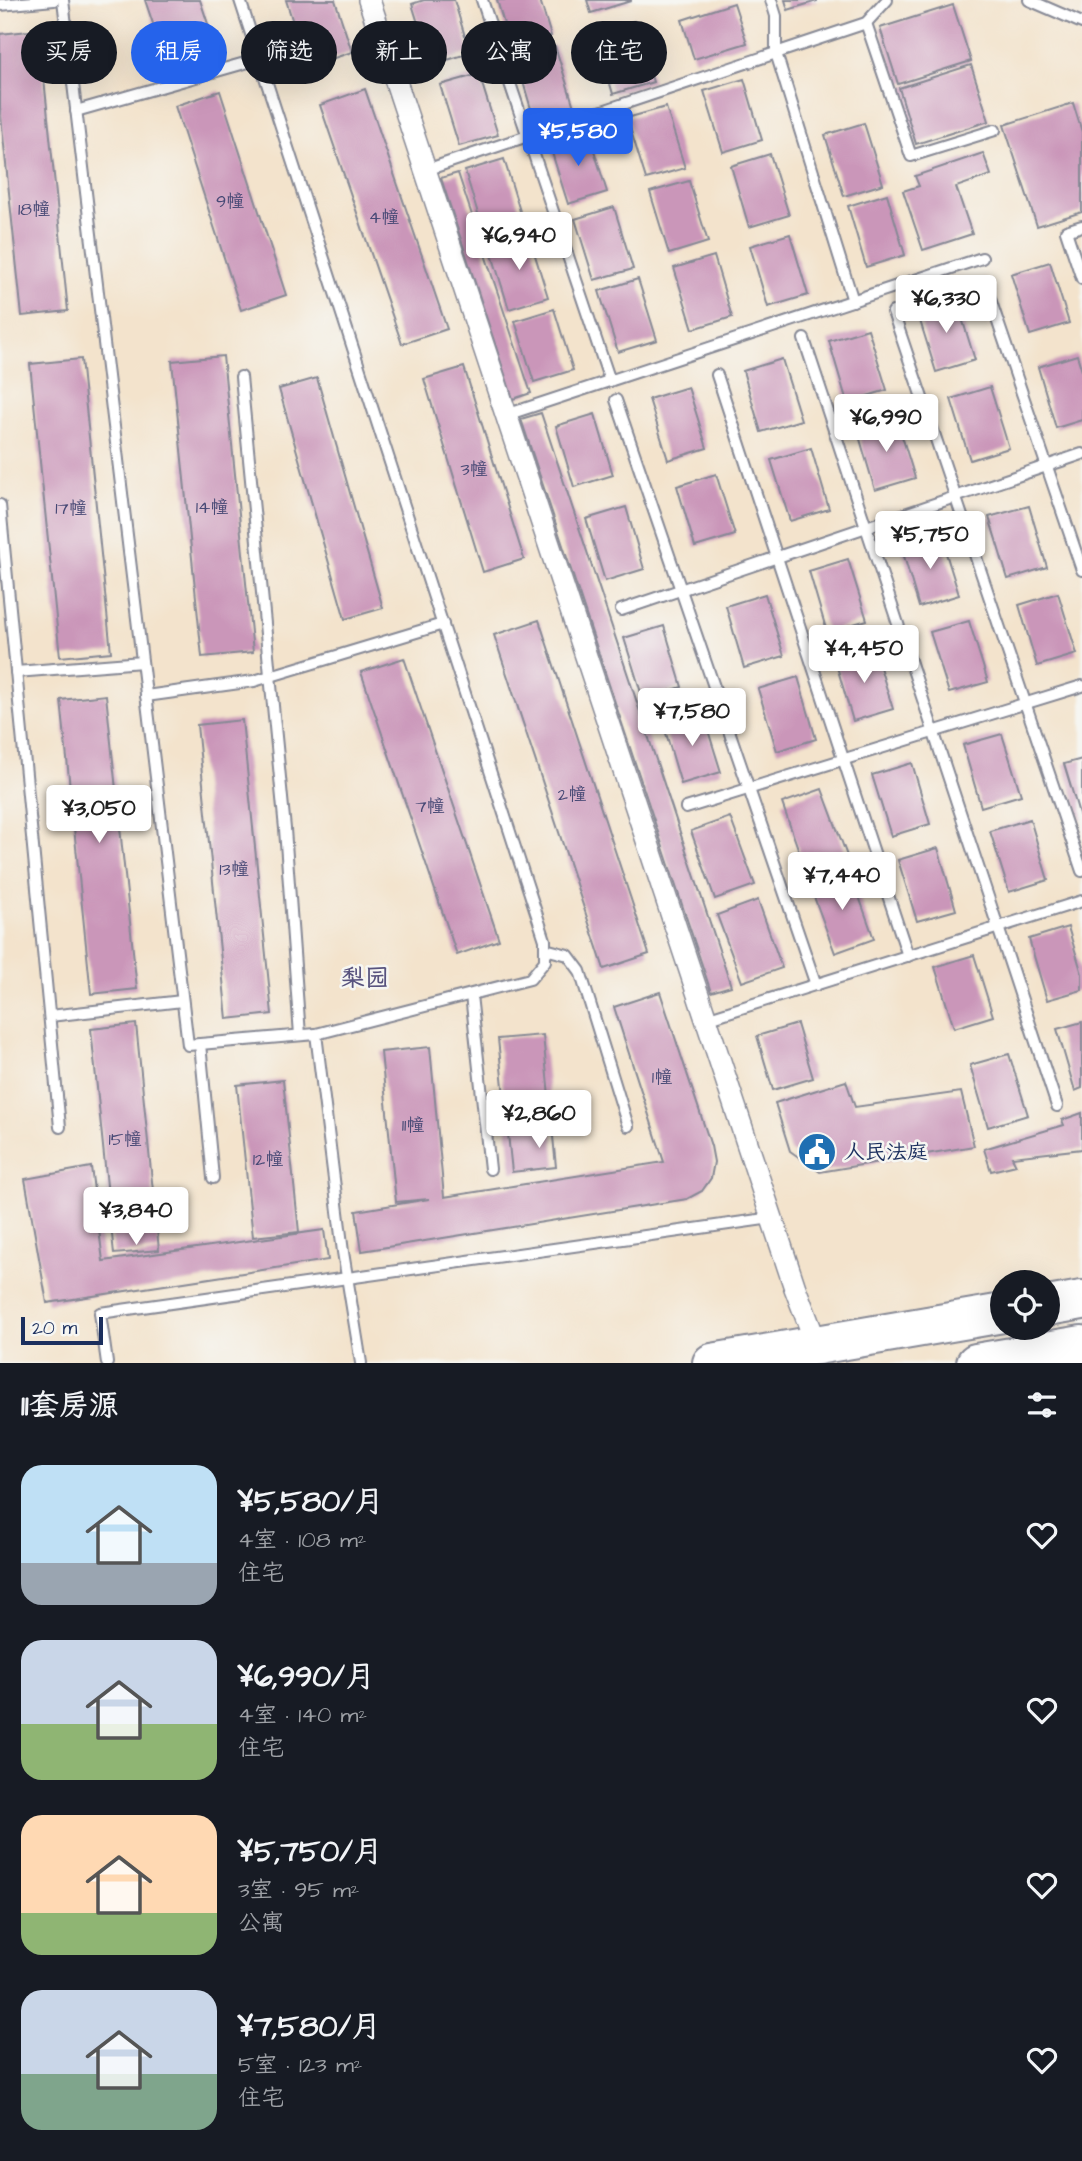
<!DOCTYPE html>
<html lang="zh">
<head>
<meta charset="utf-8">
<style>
  :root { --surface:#171b24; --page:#242831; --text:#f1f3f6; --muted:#9ea1a6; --accent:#2563eb }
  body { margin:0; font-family:"Architects Daughter","LXGW WenKai TC",sans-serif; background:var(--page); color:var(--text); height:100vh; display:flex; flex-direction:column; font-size:26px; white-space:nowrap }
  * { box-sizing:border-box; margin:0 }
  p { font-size:23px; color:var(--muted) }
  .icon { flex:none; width:38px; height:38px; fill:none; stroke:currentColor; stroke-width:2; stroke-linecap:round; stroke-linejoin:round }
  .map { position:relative; height:1363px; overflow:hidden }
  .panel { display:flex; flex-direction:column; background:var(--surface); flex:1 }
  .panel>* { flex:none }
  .banner { position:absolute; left:21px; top:21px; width:700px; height:63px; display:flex; gap:14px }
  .tools { position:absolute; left:990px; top:1270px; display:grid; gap:14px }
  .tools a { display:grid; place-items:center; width:70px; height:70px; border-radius:50%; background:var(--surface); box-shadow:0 7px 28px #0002; font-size:35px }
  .scale { position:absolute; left:21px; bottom:18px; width:82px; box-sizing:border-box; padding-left:7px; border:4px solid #1b2f5e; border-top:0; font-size:19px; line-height:24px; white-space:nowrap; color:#1b2f5e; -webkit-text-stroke:5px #f6f6f2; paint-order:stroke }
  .price { position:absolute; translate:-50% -60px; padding:0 16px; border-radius:7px; background:#fff; color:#222; font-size:23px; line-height:46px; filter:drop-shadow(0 2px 4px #0008) }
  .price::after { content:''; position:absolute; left:50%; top:42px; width:21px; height:16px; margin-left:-10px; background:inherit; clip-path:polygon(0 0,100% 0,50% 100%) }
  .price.active { background:var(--accent); color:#fff }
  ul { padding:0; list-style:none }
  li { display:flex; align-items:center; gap:21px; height:175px; padding:0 21px }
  li span { display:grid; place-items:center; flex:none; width:196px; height:140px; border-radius:21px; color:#555 }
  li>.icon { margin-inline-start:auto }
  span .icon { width:84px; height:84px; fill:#fffc; stroke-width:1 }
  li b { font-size:30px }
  h2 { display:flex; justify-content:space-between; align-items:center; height:84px; padding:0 21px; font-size:30px }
  .chip { padding:0 24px; border-radius:32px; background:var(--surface); box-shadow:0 7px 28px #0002; font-size:24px; line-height:63px }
  .chip.active { background:var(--accent); color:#fff }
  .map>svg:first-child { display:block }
  .building { fill:#ca96b9 }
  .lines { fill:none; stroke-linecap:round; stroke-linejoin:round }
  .lane-casing { stroke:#878995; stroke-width:14 }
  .street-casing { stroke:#878995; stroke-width:24 }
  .highway-casing { stroke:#878995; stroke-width:42 }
  .lane { stroke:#fff; stroke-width:10 }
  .street { stroke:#fff; stroke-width:21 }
  .highway { stroke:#fff; stroke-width:38 }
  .labels { text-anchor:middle; stroke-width:5; stroke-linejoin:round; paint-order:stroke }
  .number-label { font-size:18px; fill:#474975 }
  .poi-label { font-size:21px; fill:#1b2f5e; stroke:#f6f6f2; text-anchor:start }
  .quarter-label { font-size:24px; font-weight:bold; fill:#58537e; stroke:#f6f6f2 }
</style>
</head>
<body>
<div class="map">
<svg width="1082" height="1363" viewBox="0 0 1082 1363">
  <rect width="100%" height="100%" fill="#f6f6f2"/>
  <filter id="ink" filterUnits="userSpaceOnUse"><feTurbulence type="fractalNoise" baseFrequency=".0143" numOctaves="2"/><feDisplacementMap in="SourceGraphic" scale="14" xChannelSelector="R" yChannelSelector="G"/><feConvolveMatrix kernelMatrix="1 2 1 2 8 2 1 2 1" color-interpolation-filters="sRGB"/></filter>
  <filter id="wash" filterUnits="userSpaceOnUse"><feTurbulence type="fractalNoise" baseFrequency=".00686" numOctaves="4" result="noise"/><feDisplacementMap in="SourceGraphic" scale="28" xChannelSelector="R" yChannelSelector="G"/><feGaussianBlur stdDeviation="1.57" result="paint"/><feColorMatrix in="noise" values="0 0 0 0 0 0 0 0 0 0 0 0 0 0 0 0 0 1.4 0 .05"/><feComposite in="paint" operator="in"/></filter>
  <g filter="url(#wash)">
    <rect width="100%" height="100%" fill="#f3e3cc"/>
    <g id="blocks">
      <g class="building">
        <polygon points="145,0 200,0 217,51 168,68"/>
        <polygon points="286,0 335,0 352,52 307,67"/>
        <polygon points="424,0 454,0 470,53 431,65 412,4"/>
        <polygon points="497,0 540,0 551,36 511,48"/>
        <polygon points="587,0 631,0 631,1 591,13"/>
        <polygon points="785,0 817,0 817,1 788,10"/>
        <polygon points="734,3 747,43 694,59 682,20"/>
        <polygon points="953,5 971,61 898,84 880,28"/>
        <polygon points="634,21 653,82 613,94 595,33"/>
        <polygon points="39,30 68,311 22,316 0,107 0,34"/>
        <polygon points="555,46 574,107 534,119 516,58"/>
        <polygon points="971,65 989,121 916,144 899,88"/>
        <polygon points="479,74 498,135 459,146 440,85"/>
        <polygon points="744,79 762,140 723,152 704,91"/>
        <polygon points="365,89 447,329 402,344 320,105"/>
        <polygon points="220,91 286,295 241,310 175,106"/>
        <polygon points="1073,103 1082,132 1082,212 1037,226 1004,125"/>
        <polygon points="666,107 685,168 646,179 627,118"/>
        <polygon points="864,123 883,184 844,196 825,135"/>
        <polygon points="588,131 607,192 568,204 549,143"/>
        <polygon points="983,153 991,175 956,187 972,234 923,250 903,191 919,186 915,176"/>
        <polygon points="770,154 789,215 749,227 731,166"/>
        <polygon points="504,159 523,221 484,233 465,171"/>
        <polygon points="458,173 531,393 513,399 441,178"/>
        <polygon points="689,181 708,242 669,254 650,192"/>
        <polygon points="887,194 905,255 866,267 848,206"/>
        <polygon points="614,207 633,269 594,280 575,219"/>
        <polygon points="790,234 808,295 768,307 750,246"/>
        <polygon points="529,236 548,297 509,309 490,248"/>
        <polygon points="714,256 732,317 693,329 674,268"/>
        <polygon points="1050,262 1069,323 1030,335 1011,274"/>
        <polygon points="638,279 657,340 618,352 599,291"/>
        <polygon points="956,299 975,360 936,372 917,311"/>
        <polygon points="554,309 573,370 534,382 515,321"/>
        <polygon points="868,329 887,390 847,402 829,341"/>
        <polygon points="1077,355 1082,371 1082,420 1056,428 1038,367"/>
        <polygon points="223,356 253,652 202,657 172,361"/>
        <polygon points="81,359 111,652 60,657 30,364"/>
        <polygon points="782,359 801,420 761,432 743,371"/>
        <polygon points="464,367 524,559 483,572 424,379"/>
        <polygon points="317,378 383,608 345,619 279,389"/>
        <polygon points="688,387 707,448 668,460 649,399"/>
        <polygon points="990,387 1009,448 970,460 951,399"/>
        <polygon points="541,413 731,986 711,992 521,419"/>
        <polygon points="595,414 613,475 574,487 556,426"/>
        <polygon points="896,417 915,478 875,490 857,429"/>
        <polygon points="811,448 829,509 790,521 771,460"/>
        <polygon points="716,474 735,535 695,547 677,486"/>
        <polygon points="1029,506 1047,567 1008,579 989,517"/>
        <polygon points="626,507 644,569 605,581 586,519"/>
        <polygon points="940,534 959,595 919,607 901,546"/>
        <polygon points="848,559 867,620 827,632 809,571"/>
        <polygon points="1058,593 1077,654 1037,666 1019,605"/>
        <polygon points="765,594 784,656 744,668 726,606"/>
        <polygon points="539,620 649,954 604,969 494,635"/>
        <polygon points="969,621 988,682 949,693 930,632"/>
        <polygon points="664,626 682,687 643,699 624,638"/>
        <polygon points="874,648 893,709 853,721 835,660"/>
        <polygon points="404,658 499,940 457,955 361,672"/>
        <polygon points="798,677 816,739 777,751 758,689"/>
        <polygon points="106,695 137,989 91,994 61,700"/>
        <polygon points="702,711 721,772 681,784 663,723"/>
        <polygon points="242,720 272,1014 227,1019 197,725"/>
        <polygon points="1002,734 1021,795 981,807 963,745"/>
        <polygon points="1082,759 1082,820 1081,820 1064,764"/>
        <polygon points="912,763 930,824 891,836 872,775"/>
        <polygon points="822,789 847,856 806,871 782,803"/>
        <polygon points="730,817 755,885 715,899 691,831"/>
        <polygon points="1030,819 1048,880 1009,892 990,831"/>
        <polygon points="938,848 956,910 917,921 898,860"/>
        <polygon points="850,871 874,939 835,953 810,886"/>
        <polygon points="758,900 782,968 742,982 717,915"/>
        <polygon points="1068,927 1082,974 1082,990 1047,1000 1029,939"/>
        <polygon points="974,955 993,1016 954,1028 935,967"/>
        <polygon points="660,992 711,1146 714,1162 711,1178 702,1191 687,1199 362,1251 356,1211 429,1199 396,1202 381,1052 430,1047 444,1197 664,1162 614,1007"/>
        <polygon points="1082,1022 1082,1088 1075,1091 1057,1029"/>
        <polygon points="136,1024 159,1250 114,1254 91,1029"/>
        <polygon points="797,1024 813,1078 773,1090 757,1036"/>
        <polygon points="543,1035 556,1167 512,1172 498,1039"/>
        <polygon points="1009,1054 1028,1115 988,1127 970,1065"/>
        <polygon points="283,1080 299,1232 253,1237 237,1085"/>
        <polygon points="846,1081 855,1107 961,1092 974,1146 820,1172 790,1151 775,1103"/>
        <polygon points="1082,1113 1082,1149 1012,1157 1016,1165 991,1171 984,1149 1064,1125 1062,1120"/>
        <polygon points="91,1167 103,1261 324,1230 328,1260 47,1303 25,1179"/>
      </g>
    </g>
  </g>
  <g filter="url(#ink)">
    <use href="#blocks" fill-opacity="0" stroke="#878995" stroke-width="2"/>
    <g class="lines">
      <defs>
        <g id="lane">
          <polyline points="63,0 188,1045 316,1034"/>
          <polyline points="240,0 545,940 545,961 530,979 316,1034 343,1252 361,1363"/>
          <polyline points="482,0 610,381"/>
          <polyline points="771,0 776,16 776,53 866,23 887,0"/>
          <polyline points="1029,0 1082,23"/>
          <polyline points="0,5 54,0"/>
          <polyline points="866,23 911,156 995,130"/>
          <polyline points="76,111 259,59"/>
          <polyline points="426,170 776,53 853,301"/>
          <polyline points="1082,226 1066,231 1082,279"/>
          <polyline points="985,284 1082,570"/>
          <polyline points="893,312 1082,871"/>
          <polyline points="804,339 1057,1106"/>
          <polyline points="717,375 908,956"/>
          <polyline points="241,377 285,829 300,1035"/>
          <polyline points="616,400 816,985"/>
          <polyline points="506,415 982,258"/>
          <polyline points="0,505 60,1127"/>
          <polyline points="621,610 1082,454"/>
          <polyline points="16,672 142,662"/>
          <polyline points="146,696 254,681 443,624"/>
          <polyline points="686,808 1082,686"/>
          <polyline points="545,949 568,955 580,971 628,1126"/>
          <polyline points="471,995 490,1169"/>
          <polyline points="50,1016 182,1001"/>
          <polyline points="706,1019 1082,901"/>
          <polyline points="200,1044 213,1178"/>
          <polyline points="107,1363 100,1313 772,1218"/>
        </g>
        <polyline id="street" points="369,0 795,1288 820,1353"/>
        <g id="highway">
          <polyline points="1048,1306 1082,1300"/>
          <polyline points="712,1363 1003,1313"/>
          <polyline points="976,1363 1082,1345"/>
        </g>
      </defs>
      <use href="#lane" class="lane-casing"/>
      <use href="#street" class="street-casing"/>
      <use href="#highway" class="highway-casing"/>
      <use href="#lane" class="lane"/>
      <use href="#street" class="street"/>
      <use href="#highway" class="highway"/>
    </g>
  </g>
  <defs>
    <symbol id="civic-disc" viewBox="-11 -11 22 22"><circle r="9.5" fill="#1f6fb2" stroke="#f6f6f2"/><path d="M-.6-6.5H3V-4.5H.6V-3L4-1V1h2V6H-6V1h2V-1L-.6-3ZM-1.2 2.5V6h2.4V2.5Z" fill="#fff"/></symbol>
  </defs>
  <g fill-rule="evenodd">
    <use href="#civic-disc" x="795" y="1130" width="44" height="44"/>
  </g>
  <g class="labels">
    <g class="number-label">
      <text x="230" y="207">9幢</text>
      <text x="34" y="215">18幢</text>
      <text x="384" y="223">4幢</text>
      <text x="474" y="475">3幢</text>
      <text x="212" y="513">14幢</text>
      <text x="71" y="514">17幢</text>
      <text x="572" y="800">2幢</text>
      <text x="430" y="812">7幢</text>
      <text x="234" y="875">13幢</text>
      <text x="662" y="1083">1幢</text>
      <text x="413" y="1131">11幢</text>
      <text x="125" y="1145">15幢</text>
      <text x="268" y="1165">12幢</text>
    </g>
    <g class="poi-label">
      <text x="844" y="1159">人民法庭</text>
    </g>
    <g class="quarter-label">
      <text x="365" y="986">梨园</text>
    </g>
  </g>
</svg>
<div class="tools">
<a><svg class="icon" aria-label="locate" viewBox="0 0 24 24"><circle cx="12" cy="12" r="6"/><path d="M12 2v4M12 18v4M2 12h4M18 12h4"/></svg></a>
</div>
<div class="scale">20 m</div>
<b class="price active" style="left:578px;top:168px">¥5,580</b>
<b class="price" style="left:519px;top:272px">¥6,940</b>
<b class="price" style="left:946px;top:335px">¥6,330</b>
<b class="price" style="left:886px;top:454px">¥6,990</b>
<b class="price" style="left:930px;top:571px">¥5,750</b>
<b class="price" style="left:864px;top:685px">¥4,450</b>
<b class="price" style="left:692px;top:748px">¥7,580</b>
<b class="price" style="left:99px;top:845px">¥3,050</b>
<b class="price" style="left:842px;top:912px">¥7,440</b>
<b class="price" style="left:539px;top:1150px">¥2,860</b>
<b class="price" style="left:136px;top:1247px">¥3,840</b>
<div class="banner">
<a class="chip">买房</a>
<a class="chip active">租房</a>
<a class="chip">筛选</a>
<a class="chip">新上</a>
<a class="chip">公寓</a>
<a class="chip">住宅</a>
</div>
</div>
<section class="panel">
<h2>11套房源<svg class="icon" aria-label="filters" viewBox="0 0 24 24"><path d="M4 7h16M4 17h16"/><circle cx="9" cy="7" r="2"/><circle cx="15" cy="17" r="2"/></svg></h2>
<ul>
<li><span style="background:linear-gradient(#bfe0f5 70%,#9aa5b1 0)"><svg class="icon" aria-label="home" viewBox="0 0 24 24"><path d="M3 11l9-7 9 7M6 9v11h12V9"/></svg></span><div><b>¥5,580/月</b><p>4室 · 108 m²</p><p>住宅</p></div><svg class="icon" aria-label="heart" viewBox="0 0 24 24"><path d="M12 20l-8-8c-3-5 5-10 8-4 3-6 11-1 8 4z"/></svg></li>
<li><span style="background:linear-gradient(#c9d6e8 60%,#8fb573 0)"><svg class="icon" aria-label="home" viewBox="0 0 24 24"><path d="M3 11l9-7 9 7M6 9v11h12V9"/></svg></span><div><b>¥6,990/月</b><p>4室 · 140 m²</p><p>住宅</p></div><svg class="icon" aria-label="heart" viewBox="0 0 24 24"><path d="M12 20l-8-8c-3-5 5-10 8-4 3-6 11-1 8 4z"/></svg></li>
<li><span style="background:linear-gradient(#ffd9b3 70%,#8fb573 0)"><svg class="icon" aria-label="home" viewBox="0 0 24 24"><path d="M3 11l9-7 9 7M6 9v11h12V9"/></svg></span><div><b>¥5,750/月</b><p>3室 · 95 m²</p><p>公寓</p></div><svg class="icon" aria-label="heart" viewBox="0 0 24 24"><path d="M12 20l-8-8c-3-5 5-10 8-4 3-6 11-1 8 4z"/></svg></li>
<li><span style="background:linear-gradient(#c9d6e8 60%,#7fa58c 0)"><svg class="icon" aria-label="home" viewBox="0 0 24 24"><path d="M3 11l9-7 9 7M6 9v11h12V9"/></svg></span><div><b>¥7,580/月</b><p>5室 · 123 m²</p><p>住宅</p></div><svg class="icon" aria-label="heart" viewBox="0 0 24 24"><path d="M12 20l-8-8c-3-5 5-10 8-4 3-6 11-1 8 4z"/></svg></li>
</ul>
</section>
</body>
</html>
